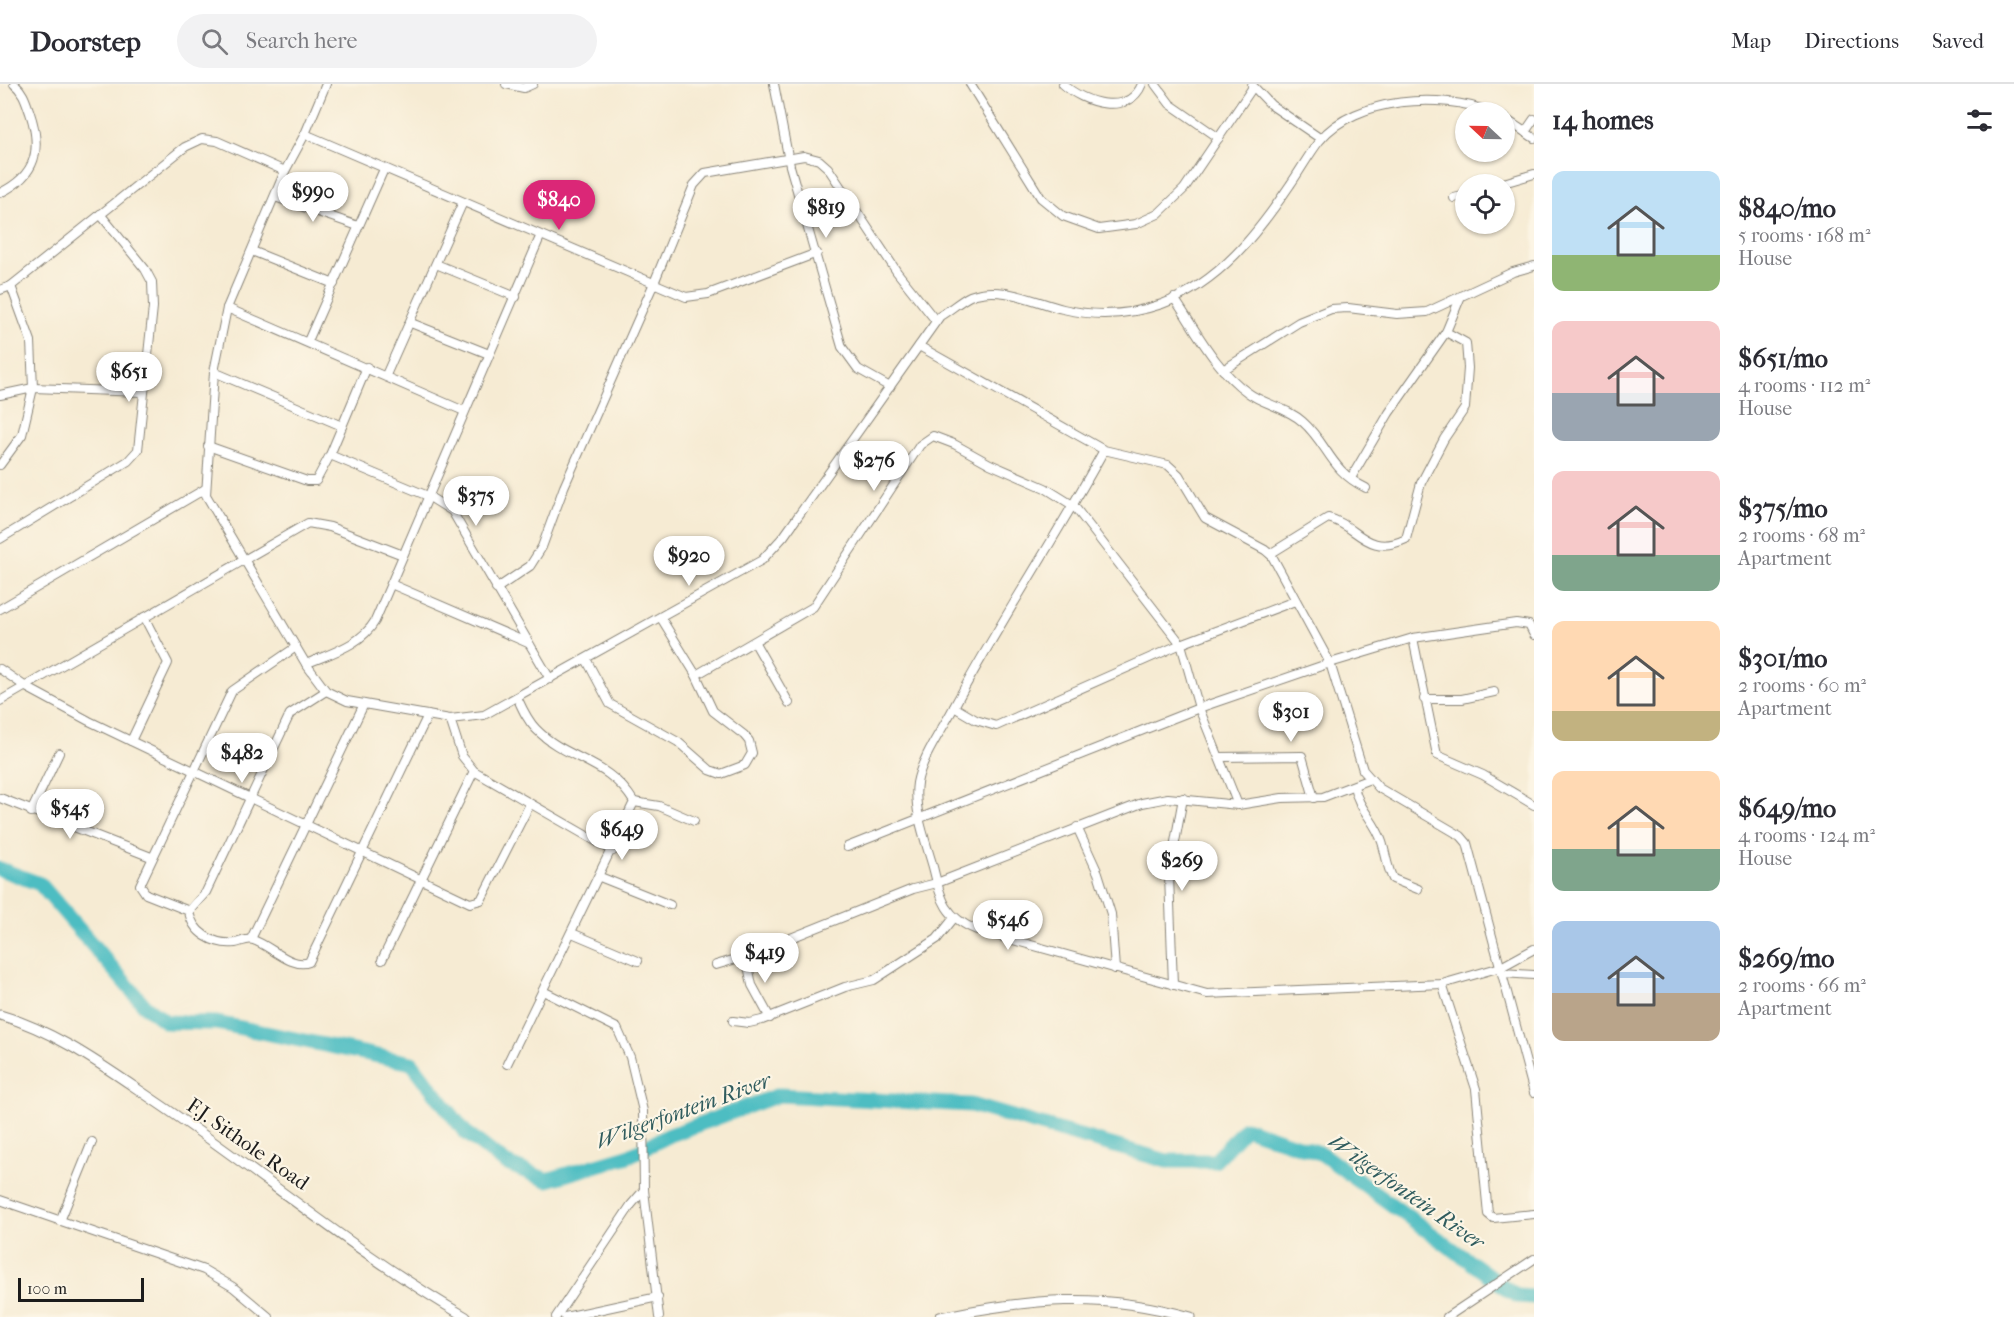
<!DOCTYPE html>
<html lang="en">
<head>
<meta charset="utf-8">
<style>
  :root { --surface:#fff; --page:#f2f2f3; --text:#2b2b33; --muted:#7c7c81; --line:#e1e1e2; --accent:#db2777 }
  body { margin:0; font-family:"IM FELL French Canon",serif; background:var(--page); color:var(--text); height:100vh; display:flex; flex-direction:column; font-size:22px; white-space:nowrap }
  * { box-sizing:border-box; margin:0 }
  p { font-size:20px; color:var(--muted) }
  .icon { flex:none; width:33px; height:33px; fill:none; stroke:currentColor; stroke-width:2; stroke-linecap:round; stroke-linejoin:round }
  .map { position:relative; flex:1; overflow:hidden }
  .sheet { display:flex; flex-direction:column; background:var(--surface); width:480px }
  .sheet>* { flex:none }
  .needle { width:39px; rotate:292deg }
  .fabs { position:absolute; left:1455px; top:18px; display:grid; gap:12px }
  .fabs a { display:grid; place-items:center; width:60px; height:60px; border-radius:50%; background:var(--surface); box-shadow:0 2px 4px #0004; font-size:30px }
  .scale { position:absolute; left:18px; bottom:15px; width:126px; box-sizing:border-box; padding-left:6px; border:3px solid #1c1c1c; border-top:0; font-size:16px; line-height:21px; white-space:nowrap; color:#1c1c1c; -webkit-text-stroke:4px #fcf5e5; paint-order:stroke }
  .price { position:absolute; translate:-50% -51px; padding:0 14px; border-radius:21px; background:#fff; color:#222; font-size:20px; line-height:39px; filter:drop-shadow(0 2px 3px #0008) }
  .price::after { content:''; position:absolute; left:50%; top:36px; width:18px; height:14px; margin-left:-9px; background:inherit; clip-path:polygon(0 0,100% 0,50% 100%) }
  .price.on { background:var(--accent); color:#fff }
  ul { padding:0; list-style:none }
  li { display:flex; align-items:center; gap:18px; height:150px; padding:0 18px }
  li span { display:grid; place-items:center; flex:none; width:168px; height:120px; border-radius:12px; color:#555 }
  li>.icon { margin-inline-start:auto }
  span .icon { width:72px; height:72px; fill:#fffc; stroke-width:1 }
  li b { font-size:26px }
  h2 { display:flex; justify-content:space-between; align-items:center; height:72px; padding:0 18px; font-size:26px }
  header { display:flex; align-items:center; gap:36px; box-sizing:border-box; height:84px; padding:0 30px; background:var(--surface); border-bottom:2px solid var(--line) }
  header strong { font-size:28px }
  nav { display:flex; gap:33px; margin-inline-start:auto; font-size:21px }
  .search { width:420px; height:54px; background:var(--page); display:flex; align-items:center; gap:15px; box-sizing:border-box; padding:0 21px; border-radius:33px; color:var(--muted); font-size:22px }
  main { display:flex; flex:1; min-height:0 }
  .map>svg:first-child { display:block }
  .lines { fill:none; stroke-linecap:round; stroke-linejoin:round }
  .river { stroke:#4ebdc2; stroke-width:15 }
  .minor-casing { stroke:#898478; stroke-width:10 }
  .tertiary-casing { stroke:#898478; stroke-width:11 }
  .minor { stroke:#fff; stroke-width:8 }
  .tertiary { stroke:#fff; stroke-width:9 }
  .labels { text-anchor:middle; stroke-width:4.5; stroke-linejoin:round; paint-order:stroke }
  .street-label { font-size:21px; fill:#1c1c1c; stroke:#fcf5e5 }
  .water-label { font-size:22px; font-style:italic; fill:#305c5e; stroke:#fcf5e5 }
</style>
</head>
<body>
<header>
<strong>Doorstep</strong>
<div class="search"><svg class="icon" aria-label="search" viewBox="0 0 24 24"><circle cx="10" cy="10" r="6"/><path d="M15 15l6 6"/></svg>Search here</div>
<nav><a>Map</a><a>Directions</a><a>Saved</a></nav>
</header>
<main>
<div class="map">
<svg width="1534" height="1233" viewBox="0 0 1534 1233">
  <rect width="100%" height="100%" fill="#fcf5e5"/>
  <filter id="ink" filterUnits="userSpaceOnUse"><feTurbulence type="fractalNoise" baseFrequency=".0167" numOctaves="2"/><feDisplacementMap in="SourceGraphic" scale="12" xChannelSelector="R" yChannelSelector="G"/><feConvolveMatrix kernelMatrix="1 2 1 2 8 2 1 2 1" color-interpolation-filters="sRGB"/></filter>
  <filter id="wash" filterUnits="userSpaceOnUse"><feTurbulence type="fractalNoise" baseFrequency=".008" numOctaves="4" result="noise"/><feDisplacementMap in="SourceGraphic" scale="24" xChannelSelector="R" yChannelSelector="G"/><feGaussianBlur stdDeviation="1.35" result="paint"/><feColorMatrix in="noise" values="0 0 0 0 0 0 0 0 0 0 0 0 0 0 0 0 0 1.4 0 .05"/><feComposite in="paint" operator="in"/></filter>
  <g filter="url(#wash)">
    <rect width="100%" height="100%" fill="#f6ebd3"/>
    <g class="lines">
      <polyline class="river" points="0,785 40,800 145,922 166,938 217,939 412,979 465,1048 505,1079 547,1096 628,1072 670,1051 779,1011 971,1021 1167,1077 1215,1077 1245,1044 1322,1070 1517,1212 1534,1213"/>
    </g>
  </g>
  <g filter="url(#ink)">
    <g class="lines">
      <defs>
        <g id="minor">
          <path d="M326 0 305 50 285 87 227 224 214 288 206 411 306 580 326 607 347 617 450 635 484 631 762 476 784 452 940 232C950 226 960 217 970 212 1001 200 1034 218 1063 225 1096 233 1130 231 1162 220 1219 199 1257 150 1290 101 1300 87 1309 70 1320 56 1356 13 1442 8 1490 28"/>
          <polyline points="506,0 524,4 533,0"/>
          <polyline points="774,0 790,82 842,263 858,285 890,303"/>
          <polyline points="970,0 1041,114 1063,132 1099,145 1136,140 1158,130 1184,105 1253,3"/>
          <path d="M1063 0C1083 19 1129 33 1142 0"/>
          <polyline points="1155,0 1170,20 1219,54"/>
          <polyline points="1252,1 1271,21 1321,55"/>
          <polyline points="1504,34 1534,54"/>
          <polyline points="1525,48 1534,35"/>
          <polyline points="305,50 686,213 708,210 817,169"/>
          <polyline points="1500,100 1534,90"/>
          <path d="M0 109C37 91 42 65 30 29 26 18 24 8 14 0"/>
          <polyline points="275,113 358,142"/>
          <polyline points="1454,114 1466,111"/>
          <polyline points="252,167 334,200"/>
          <polyline points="436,180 516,213"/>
          <polyline points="0,206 11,202 185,63 202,55 217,57 285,87"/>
          <path d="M1174 214C1196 246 1215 285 1247 308 1264 321 1287 323 1303 338 1328 360 1330 387 1366 404"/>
          <polyline points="227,224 464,327"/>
          <polyline points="411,239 489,270"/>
          <polyline points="308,257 384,85"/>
          <polyline points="919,262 1104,366 1168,381 1179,391 1205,434 1265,466 1272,472 1330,579 1363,686 1379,704 1461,752 1467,759 1534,1009"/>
          <polyline points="1223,286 1299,238 1331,225 1348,224 1397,230 1427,228 1513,188 1534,182"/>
          <polyline points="214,288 342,342"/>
          <polyline points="386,291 463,118"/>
          <polyline points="0,311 33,304 142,308"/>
          <polyline points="208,362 307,397 316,397 330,371 367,283"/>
          <path d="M1104 366C1057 452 1002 534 955 621 943 645 922 672 917 699 913 725 926 758 933 783 941 815 944 833 977 846L1207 910 1442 900 1501 883 1534 865"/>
          <polyline points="330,371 428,412 452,427 550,595"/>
          <polyline points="0,381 22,351 33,304 31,257 11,202"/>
          <polyline points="1351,394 1389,329 1446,248 1461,212"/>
          <polyline points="0,455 128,377 138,366 153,223 152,198 145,185 100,130"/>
          <path d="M1270 470 1328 434C1357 440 1366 474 1406 455L1421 399 1444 355 1465 324 1468 284 1466 259 1446 248"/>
          <polyline points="391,500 528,559"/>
          <polyline points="496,505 530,482 542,463 564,403 654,199 694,101 705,89 804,72 819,76 828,84 897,188 936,237"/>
          <polyline points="0,525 205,405"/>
          <polyline points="1413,554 1437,671 1483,691 1534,721"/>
          <polyline points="755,559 789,619"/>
          <path d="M296 563 232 607 140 801 146 810 189 827C192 849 214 861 235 859 241 858 248 854 253 856 270 861 291 885 309 878L428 631"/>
          <polyline points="586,575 610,620 678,658 710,686 721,690 745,681 752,669 749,657 744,651 713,627 696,591 661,534"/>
          <path d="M306 580C331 569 361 561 375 537L540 153"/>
          <polyline points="0,585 26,603 89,637 470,819 481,816 530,720"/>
          <polyline points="696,591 813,523 920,361 933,352 954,360 990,380 1045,404 1074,422 1181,560 1199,624 1238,721"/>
          <polyline points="1424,615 1462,615 1494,608"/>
          <polyline points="0,617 308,439 330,443 403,471"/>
          <polyline points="954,623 976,636 996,642 1181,560 1295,517"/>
          <polyline points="450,635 462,672 474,687 613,767"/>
          <polyline points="131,657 168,579 144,533"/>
          <polyline points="1220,673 1302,672 1314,714"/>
          <path d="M1354 702C1358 725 1375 736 1382 758 1386 770 1387 784 1393 795L1418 805"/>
          <polyline points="0,714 151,773"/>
          <polyline points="634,718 659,722 694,737"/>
          <polyline points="31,728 59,669"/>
          <polyline points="1077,743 1098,789 1111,830 1115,885"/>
          <polyline points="847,763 1199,624 1330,579 1413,554 1516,539 1529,541 1534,551"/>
          <polyline points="600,793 670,821"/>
          <polyline points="189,827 206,808 290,630 326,607"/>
          <polyline points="572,849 638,877"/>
          <polyline points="251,855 364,620"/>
          <polyline points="746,872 752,901 770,934"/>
          <polyline points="382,876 474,687"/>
          <polyline points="716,881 746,872 913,805 937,799 1142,719 1168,714 1238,721 1282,714 1323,713 1370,695"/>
          <polyline points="1502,889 1534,891"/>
          <polyline points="1442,900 1476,1005 1488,1130 1493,1134 1534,1130"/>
          <polyline points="1173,901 1169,791 1183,714"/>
          <polyline points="543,907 617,944 630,973 643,1027 644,1106 659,1233"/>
          <polyline points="733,937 749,939 762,936 845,903 874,896 937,855 954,834"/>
          <path d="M507 980 634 718C608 675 567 677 536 645 527 636 522 624 517 613"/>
          <polyline points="0,1116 204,1186 233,1203 269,1233"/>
          <polyline points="60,1137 92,1058"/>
          <polyline points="556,1233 631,1121 644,1106"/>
          <polyline points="565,1233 658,1213"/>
          <polyline points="1447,1233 1534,1175"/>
        </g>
        <g id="tertiary">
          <path d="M0 931C58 948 106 984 155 1017 259 1087 357 1170 466 1233"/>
          <path d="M940 1233C1034 1215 1097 1207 1191 1233"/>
        </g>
      </defs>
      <use href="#minor" class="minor-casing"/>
      <use href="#tertiary" class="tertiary-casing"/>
      <use href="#minor" class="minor"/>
      <use href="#tertiary" class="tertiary"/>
    </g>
  </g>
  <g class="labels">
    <g class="street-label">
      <text transform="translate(248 1060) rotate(35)" y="7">F.J. Sithole Road</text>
    </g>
    <g class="water-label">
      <text transform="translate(683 1026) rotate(-20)" y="8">Wilgerfontein River</text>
      <text transform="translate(1407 1107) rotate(35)" y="8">Wilgerfontein River</text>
    </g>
  </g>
</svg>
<div class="fabs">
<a><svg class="needle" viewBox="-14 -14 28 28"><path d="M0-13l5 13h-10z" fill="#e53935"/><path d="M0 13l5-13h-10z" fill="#7c7c81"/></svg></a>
<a><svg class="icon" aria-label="locate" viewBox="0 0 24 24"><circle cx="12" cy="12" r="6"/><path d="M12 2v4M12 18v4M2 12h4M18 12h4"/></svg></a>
</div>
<div class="scale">100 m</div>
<b class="price" style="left:313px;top:139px">$990</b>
<b class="price on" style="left:559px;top:147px">$840</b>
<b class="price" style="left:826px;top:155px">$819</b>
<b class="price" style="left:129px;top:319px">$651</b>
<b class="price" style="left:874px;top:408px">$276</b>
<b class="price" style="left:476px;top:443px">$375</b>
<b class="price" style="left:689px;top:503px">$920</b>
<b class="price" style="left:1291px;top:659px">$301</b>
<b class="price" style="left:242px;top:700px">$482</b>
<b class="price" style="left:70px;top:756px">$545</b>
<b class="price" style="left:622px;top:777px">$649</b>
<b class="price" style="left:1182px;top:808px">$269</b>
<b class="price" style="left:1008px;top:867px">$546</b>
<b class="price" style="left:765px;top:900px">$419</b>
</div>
<section class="sheet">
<h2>14 homes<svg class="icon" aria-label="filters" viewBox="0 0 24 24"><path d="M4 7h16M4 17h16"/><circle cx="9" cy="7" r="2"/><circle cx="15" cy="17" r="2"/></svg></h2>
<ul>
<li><span style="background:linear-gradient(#bfe0f5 70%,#8fb573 0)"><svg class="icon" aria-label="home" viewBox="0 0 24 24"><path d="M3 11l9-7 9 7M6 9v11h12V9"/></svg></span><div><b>$840/mo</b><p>5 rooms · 168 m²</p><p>House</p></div></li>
<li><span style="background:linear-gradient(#f6c9c9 60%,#9aa5b1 0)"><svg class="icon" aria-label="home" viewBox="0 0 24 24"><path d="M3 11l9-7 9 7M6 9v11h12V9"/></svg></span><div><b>$651/mo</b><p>4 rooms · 112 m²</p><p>House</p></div></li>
<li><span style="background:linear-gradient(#f6c9c9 70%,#7fa58c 0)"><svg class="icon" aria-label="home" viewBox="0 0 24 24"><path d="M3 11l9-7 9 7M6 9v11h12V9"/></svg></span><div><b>$375/mo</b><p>2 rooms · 68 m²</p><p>Apartment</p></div></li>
<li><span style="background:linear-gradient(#ffd9b3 75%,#c2b280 0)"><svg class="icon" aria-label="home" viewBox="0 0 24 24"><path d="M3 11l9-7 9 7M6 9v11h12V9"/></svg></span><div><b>$301/mo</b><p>2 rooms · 60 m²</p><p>Apartment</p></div></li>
<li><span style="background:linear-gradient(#ffd9b3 65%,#7fa58c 0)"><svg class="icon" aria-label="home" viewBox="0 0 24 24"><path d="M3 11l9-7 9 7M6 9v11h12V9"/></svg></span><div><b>$649/mo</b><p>4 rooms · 124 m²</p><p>House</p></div></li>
<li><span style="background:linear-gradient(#a9c7e8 60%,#b9a48a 0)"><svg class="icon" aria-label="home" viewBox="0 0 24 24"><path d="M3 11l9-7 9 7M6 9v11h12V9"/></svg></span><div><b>$269/mo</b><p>2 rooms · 66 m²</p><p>Apartment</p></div></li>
</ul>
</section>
</main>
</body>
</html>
